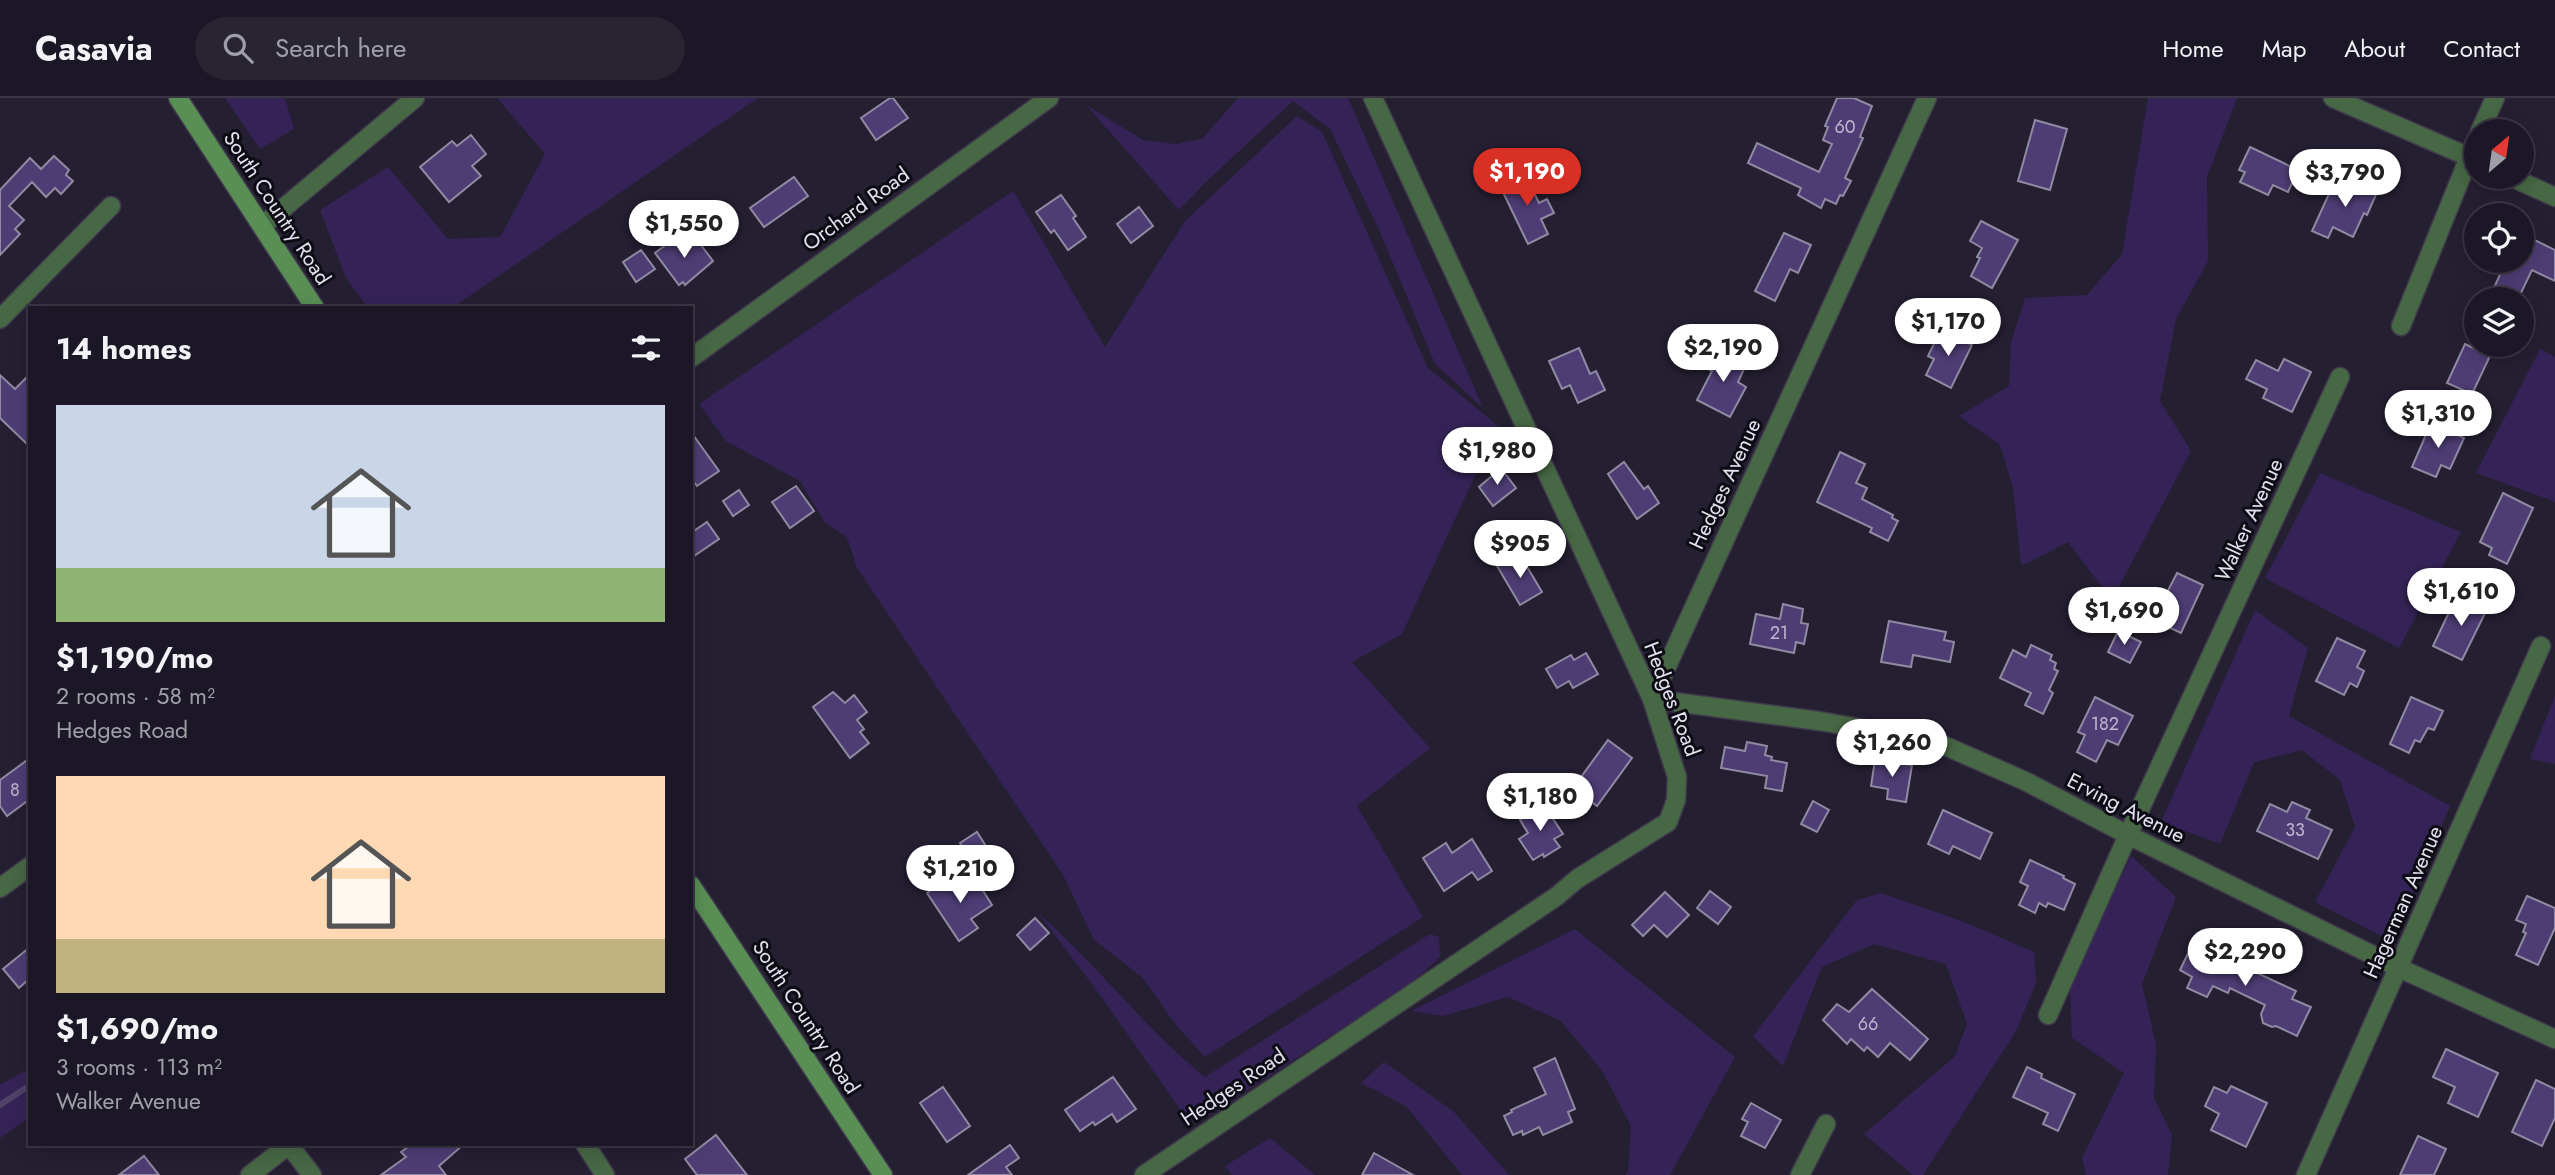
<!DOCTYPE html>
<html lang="en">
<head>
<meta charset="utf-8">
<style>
  :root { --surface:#1c1726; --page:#292432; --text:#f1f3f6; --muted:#a09fa7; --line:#3a3643; --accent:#d93025 }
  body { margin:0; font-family:Jost,sans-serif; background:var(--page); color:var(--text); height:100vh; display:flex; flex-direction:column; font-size:26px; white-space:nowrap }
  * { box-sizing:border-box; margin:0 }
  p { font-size:23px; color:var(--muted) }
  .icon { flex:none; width:38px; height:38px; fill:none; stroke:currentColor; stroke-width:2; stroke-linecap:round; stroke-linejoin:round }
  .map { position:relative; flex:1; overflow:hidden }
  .drawer { position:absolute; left:28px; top:208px; width:665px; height:840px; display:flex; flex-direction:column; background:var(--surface); border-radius:0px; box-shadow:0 4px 18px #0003,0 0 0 2px var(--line) }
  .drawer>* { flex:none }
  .needle { width:46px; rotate:29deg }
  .tools { position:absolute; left:2464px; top:21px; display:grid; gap:14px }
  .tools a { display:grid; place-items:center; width:70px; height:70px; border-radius:50%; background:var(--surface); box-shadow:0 4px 18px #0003,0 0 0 2px var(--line); font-size:35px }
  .price { position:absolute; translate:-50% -60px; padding:0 16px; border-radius:24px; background:#fff; color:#222; font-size:23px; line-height:46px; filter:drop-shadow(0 2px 4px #0008) }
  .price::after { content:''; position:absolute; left:50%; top:42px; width:21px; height:16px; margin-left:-10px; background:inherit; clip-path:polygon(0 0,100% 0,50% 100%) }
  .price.on { background:var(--accent); color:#fff }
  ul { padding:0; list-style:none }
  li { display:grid; align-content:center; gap:14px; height:371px; padding:0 28px }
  li span { display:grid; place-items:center; height:217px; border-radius:0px; color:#555 }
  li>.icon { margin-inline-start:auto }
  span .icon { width:126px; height:126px; fill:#fffc; stroke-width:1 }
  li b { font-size:30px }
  h2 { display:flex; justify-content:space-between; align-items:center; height:84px; padding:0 28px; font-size:30px }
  header { display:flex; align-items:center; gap:42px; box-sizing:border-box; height:98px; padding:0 35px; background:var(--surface); border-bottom:2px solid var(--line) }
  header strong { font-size:33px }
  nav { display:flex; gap:38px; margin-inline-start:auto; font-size:24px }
  .search { width:490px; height:63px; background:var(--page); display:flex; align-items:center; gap:18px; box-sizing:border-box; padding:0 24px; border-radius:38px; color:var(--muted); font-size:26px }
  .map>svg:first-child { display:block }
  .green { fill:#352357 }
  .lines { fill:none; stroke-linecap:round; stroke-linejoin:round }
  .stream { stroke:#504466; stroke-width:6 }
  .building { fill:#4e3d75; stroke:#908aa2; stroke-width:2 }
  .minor-casing { stroke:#403a4c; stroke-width:21 }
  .secondary-casing { stroke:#403a4c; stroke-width:21 }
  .minor { stroke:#476844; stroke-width:18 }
  .secondary { stroke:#598f55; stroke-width:18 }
  .labels { text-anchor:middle; stroke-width:6; stroke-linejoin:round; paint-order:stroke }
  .number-label { font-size:18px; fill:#beb8d0 }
  .street-label { font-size:21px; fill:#e4e1ee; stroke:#0d0b13 }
</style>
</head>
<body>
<header>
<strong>Casavia</strong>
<div class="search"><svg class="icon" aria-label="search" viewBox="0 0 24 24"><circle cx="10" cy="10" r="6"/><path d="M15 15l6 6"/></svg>Search here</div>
<nav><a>Home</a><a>Map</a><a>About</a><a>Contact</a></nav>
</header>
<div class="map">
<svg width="2555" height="1077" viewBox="0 0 2555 1077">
  <rect width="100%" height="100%" fill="#251f32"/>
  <g class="green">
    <polygon points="225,0 285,0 294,31 260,51"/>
    <polygon points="497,0 758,0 452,210 368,210 346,180 320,112 388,69 448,141 500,139 545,56"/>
    <polygon points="1238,0 1348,0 1483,310 1435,266 1380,134 1330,31 1293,3 1207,83 1179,112 1086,7 1143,42 1176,46 1202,41"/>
    <polygon points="2148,0 2237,0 2207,79 2208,163 2176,221 2160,303 2191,353 2112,502 2068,444 2021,468 2013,390 2000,347 1959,318 2009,288 2011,244 2025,200 2087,197 2122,156"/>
    <polygon points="1297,18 1322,34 1428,270 1498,328 1402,536 1352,564 1430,650 1357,708 1423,819 1205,959 1176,927 1142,879 1094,842 1063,777 857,470 847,439 825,425 800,383 726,343 699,306 1013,93 1105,249 1185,123"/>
    <polygon points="2540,251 2555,259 2555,406 2553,403 2476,375"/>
    <polygon points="2320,375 2461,434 2399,550 2265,480"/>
    <polygon points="2255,512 2308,550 2289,618 2450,708 2393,844 2315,804 2355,729 2340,682 2302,652 2254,664 2220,746 2161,724"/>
    <polygon points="2555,598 2555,666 2530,661"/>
    <polygon points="2131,758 2176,799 2142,886 2156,947 2154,1000 2172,1037 2168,1077 2086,1077 2082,1060 2124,975 2072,940 2070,888"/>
    <polygon points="1881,795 1964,824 2034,854 2036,885 2016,933 1923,1077 1913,1077 1864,1036 1955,958 1967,926 1946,866 1874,846 1822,869 1783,968 1753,938 1857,802"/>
    <path d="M1038 815C1097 866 1144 930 1205 979L1430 836 1439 839 1440 859 1413 884 1206 1019 1187 1021 1095 890Z"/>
    <polygon points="1575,831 1735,959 1670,1077 1625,1077 1628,1074 1631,1028 1602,973 1561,923 1508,899 1443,918 1411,913"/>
    <polygon points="1384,964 1454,1014 1509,1077 1462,1077 1406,1008 1361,985"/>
    <polygon points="30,970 30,1019 0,1040 0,987"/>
    <polygon points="1270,1040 1315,1077 1232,1077 1225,1068"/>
  </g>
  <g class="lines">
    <polyline class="stream" points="0,1007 30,987"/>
  </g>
  <g class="building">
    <polygon points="890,0 893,0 908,20 876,42 861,20"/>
    <polygon points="1837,0 1854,0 1872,8 1860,39 1863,40 1845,80 1851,83 1843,98 1840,97 1836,106 1825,101 1821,110 1798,97 1801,90 1748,65 1757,45 1819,74 1832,46 1823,42 1828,29 1825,28"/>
    <polygon points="2035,22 2067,31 2050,92 2018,83"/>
    <polygon points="471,37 486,56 472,68 481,78 449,104 420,69 452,43 457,48"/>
    <polygon points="2250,49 2298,72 2288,94 2273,87 2268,97 2240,84 2245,74 2239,72"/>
    <polygon points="54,58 69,72 66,77 73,83 61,96 55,90 46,99 32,84 9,108 24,122 15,131 20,136 0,157 0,92 30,60 41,71"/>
    <polygon points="1525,76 1539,105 1547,101 1554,115 1541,121 1548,136 1528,146 1500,88"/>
    <polygon points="794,79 808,98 764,129 750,110"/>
    <polygon points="2358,83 2378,92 2367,117 2364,115 2353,139 2333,129 2328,140 2312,133 2334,85 2353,94"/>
    <polygon points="1061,97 1076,118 1073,120 1086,139 1068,152 1054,132 1051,135 1036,114"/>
    <polygon points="1139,109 1153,128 1131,145 1117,126"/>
    <polygon points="1981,123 2018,142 1992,190 1971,178 1980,160 1977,159 1982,150 1970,143"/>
    <polygon points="1784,135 1811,147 1798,175 1790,171 1775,203 1755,193"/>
    <polygon points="2522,136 2555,152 2555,183 2532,172 2518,201 2489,201 2506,163 2522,163"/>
    <polygon points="695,139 713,163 685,187 683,184 679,187 655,155 675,140 682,149"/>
    <polygon points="641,152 655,171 636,184 623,164"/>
    <polygon points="1941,231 1972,247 1951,290 1926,277 1934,261 1928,258"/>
    <polygon points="2465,246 2490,258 2472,296 2447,285"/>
    <polygon points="1579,250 1590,276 1596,273 1605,292 1578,305 1570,287 1562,291 1549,263"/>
    <polygon points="1716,251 1746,267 1738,284 1746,289 1730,319 1697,302 1712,273 1706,270"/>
    <polygon points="2284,261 2311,274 2292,314 2263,300 2267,291 2246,281 2256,262 2278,273"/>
    <polygon points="30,276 30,349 0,320 0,277 15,291"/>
    <polygon points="2431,325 2464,340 2450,371 2441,367 2436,379 2412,369"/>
    <polygon points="691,334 719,373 697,388 691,380"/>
    <polygon points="1840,354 1865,366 1856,385 1867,390 1862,401 1893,417 1892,420 1898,423 1888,443 1870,434 1872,430 1817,404"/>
    <polygon points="1624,364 1644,391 1648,388 1659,405 1637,421 1608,376"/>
    <polygon points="1501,370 1516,390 1493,408 1479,389"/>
    <polygon points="796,388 814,413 790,430 772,404"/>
    <polygon points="739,392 749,407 733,418 723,403"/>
    <polygon points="2503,395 2533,410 2507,466 2489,457 2492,450 2480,444"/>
    <polygon points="707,424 719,441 691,460 691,435"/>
    <polygon points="1512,460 1526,467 1542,494 1520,507 1497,468"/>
    <polygon points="2177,475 2203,487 2181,535 2155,523 2162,509 2160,508"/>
    <polygon points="2471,496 2490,505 2462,562 2433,548 2451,510 2462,515"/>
    <polygon points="1783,506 1803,511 1801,525 1808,526 1804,546 1796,544 1794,555 1750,546 1756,516 1780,521"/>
    <polygon points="1889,523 1946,534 1944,542 1954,544 1950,564 1913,557 1911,569 1881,564"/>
    <polygon points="2118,533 2141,544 2130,565 2108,554"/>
    <polygon points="2337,540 2365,553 2357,569 2364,573 2357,589 2350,585 2344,597 2316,583"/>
    <polygon points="2031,547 2052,557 2050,562 2056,565 2054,571 2058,573 2049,592 2053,595 2043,616 2025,607 2031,595 2000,580 2013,552 2026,559"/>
    <polygon points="1586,555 1598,576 1573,590 1569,583 1557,590 1546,571 1571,557 1574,562"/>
    <polygon points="833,594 845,605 854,597 867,614 857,622 864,631 860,634 869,645 850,660 813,609"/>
    <polygon points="2095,599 2133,618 2118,647 2107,642 2096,664 2077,654 2085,637 2078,634"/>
    <polygon points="2411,599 2443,613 2434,632 2428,630 2420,644 2415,642 2409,655 2390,646"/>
    <polygon points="1608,642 1632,660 1597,708 1573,690"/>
    <polygon points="1747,644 1767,648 1765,657 1772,659 1771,662 1787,665 1782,693 1765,690 1767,678 1721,670 1725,649 1745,653"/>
    <polygon points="30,660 30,701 7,718 0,708 0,682"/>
    <polygon points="1875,662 1912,667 1906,704 1887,701 1888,691 1871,688"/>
    <polygon points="1813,703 1829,712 1817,734 1801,726"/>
    <polygon points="2292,704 2310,712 2306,720 2332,732 2318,761 2257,733 2270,706 2287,714"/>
    <polygon points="1544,707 1563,736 1554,741 1560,749 1544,759 1543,756 1533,762 1519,741 1528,735 1520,722"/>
    <polygon points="1943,712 1992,735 1980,761 1953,748 1949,756 1928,746"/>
    <polygon points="977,734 991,756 975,767 960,745"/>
    <polygon points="1472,741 1492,773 1478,782 1472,774 1444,793 1423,760 1446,745 1452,755"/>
    <polygon points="2030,762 2064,778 2063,780 2075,786 2064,812 2048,805 2046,809 2039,805 2035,815 2019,807 2028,788 2020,784"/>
    <polygon points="973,777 992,807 971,821 978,830 959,843 927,795 946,782 953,791"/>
    <polygon points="1710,793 1731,809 1718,826 1697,810"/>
    <polygon points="1665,794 1689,817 1667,839 1654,827 1643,838 1632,827"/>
    <polygon points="2527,798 2555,810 2555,830 2538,867 2516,857 2526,835 2523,834 2526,826 2516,822"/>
    <polygon points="1035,820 1049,835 1030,852 1017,837"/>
    <polygon points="2193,845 2296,893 2292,901 2311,909 2297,938 2276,928 2272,929 2263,925 2261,916 2265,907 2230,890 2228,895 2213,888 2207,899 2187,890 2192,879 2180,872"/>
    <polygon points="30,849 30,880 19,890 3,871"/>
    <polygon points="1872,891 1928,941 1910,962 1890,945 1878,959 1867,949 1864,953 1851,941 1847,946 1823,922 1837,906 1849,914"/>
    <polygon points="2446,951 2498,975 2478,1019 2448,1005 2455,989 2433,979"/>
    <polygon points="1555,960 1575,1011 1568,1014 1572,1024 1543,1037 1539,1029 1523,1037 1522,1033 1513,1037 1504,1018 1512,1014 1511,1012 1546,996 1534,970"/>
    <polygon points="2027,969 2042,976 2041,980 2075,996 2058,1033 2043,1026 2048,1015 2013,999"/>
    <polygon points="1113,979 1136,1011 1117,1024 1112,1016 1095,1027 1093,1024 1080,1033 1065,1012"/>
    <polygon points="2536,982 2555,991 2555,1020 2542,1048 2512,1034"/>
    <polygon points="2231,988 2267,1005 2246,1049 2211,1032 2219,1016 2205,1008 2214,989 2227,995"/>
    <polygon points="943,989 970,1028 947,1044 920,1005"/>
    <polygon points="1751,1005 1781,1022 1765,1050 1741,1038 1748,1024 1742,1021"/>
    <polygon points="716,1037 747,1077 697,1077 685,1061"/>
    <polygon points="2418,1038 2446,1051 2434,1077 2400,1077"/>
    <polygon points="412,1046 464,1046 439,1068 446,1077 381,1077 406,1059 401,1054"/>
    <polygon points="1010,1047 1019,1060 1006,1069 1012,1077 968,1077"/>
    <polygon points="1374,1055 1390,1064 1413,1077 1362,1077"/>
    <polygon points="144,1058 159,1077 119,1077"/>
  </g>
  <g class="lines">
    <defs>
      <g id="minor">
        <polyline points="2333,0 2476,62"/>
        <polyline points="2480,33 2495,0"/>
        <polyline points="2511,79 2555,99"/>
        <polyline points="262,128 415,0"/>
        <polyline points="0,221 111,108"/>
        <polyline points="2401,228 2476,42"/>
        <polyline points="691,260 1049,0"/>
        <polyline points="1652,601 1819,623 1934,643 2025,683 2128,737 2399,870 2555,941"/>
        <polyline points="1652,601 1927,0"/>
        <polyline points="0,790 30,768"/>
        <polyline points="2048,917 2128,737 2340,279"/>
        <polyline points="585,1046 605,1077"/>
        <polyline points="289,1047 312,1077"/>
        <polyline points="250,1077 290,1046"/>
        <polyline points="1144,1077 1557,798 1577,781 1668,724 1676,702 1677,679 1652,601 1373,0"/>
        <polyline points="1800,1077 1826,1026"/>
        <polyline points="2306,1077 2541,548"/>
      </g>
      <g id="secondary">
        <polyline points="178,0 315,210"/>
        <polyline points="691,787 883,1077"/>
      </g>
    </defs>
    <use href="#minor" class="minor-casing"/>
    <use href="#secondary" class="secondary-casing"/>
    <use href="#minor" class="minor"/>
    <use href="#secondary" class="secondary"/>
  </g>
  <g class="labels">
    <g class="number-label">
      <text x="1845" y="35">60</text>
      <text x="1779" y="541">21</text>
      <text x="2105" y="632">182</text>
      <text x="15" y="698">8</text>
      <text x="2295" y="738">33</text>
      <text x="1868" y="932">66</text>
    </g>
    <g class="street-label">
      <text transform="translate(277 110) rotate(57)" y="7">South Country Road</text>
      <text transform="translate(856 111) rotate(-36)" y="7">Orchard Road</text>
      <text transform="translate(1725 386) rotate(-65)" y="7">Hedges Avenue</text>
      <text transform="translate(2249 422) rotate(-65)" y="7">Walker Avenue</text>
      <text transform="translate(1672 601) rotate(69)" y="7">Hedges Road</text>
      <text transform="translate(2126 710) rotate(27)" y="7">Erving Avenue</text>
      <text transform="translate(2403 804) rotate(-66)" y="7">Hagerman Avenue</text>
      <text transform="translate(806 919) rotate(57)" y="7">South Country Road</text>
      <text transform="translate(1233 989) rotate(-34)" y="7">Hedges Road</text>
    </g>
  </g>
</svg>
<div class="tools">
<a><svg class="needle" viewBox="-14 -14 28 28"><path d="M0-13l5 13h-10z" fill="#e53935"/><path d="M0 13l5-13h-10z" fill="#a09fa7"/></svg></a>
<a><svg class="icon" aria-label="locate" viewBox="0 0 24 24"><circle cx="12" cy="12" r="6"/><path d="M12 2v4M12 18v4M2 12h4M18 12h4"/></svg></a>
<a><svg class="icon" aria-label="layers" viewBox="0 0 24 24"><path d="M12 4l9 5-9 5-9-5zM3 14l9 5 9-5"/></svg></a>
</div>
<b class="price on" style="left:1527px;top:110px">$1,190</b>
<b class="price" style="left:2345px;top:111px">$3,790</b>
<b class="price" style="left:684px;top:162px">$1,550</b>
<b class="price" style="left:1948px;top:260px">$1,170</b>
<b class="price" style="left:1723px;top:286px">$2,190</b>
<b class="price" style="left:2438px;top:352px">$1,310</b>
<b class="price" style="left:1497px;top:389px">$1,980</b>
<b class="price" style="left:1520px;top:482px">$905</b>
<b class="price" style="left:2461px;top:530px">$1,610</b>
<b class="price" style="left:2124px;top:549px">$1,690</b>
<b class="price" style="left:1892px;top:681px">$1,260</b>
<b class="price" style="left:1540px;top:735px">$1,180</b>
<b class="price" style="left:960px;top:807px">$1,210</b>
<b class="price" style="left:2245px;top:890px">$2,290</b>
<section class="drawer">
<h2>14 homes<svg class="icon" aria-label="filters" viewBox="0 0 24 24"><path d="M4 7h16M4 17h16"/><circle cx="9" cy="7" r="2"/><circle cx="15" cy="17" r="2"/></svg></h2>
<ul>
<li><span style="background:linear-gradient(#c9d6e8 75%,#8fb573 0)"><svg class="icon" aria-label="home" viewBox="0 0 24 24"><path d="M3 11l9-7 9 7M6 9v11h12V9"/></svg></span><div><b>$1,190/mo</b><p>2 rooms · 58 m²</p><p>Hedges Road</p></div></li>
<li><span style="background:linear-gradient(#ffd9b3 75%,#c2b280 0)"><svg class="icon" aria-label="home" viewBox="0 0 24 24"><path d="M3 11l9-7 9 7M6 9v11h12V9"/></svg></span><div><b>$1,690/mo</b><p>3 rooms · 113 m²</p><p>Walker Avenue</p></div></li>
</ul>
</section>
</div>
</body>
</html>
